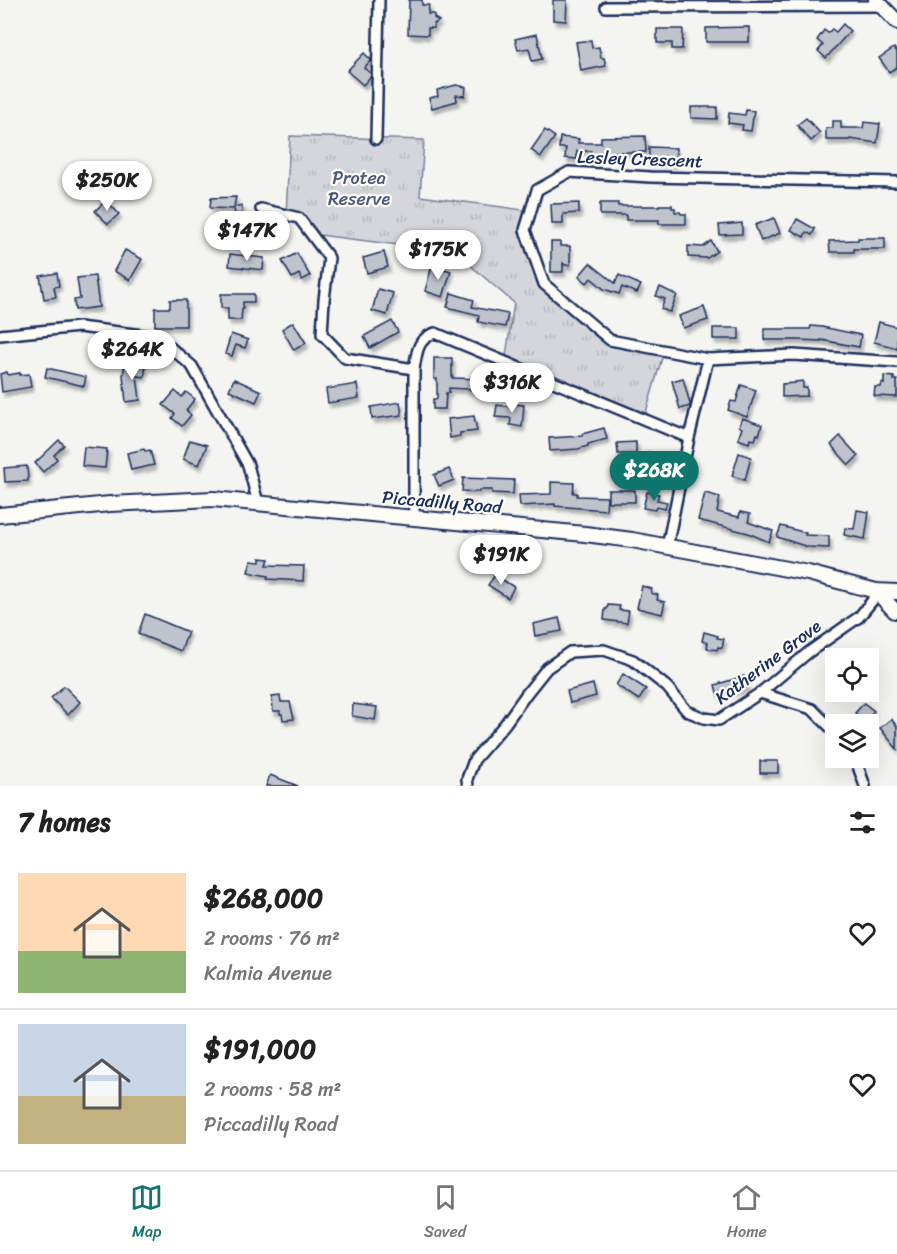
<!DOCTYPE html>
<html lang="en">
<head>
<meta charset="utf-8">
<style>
  :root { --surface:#fff; --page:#f2f2f2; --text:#222; --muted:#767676; --line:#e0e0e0; --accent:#0f766e }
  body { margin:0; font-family:Sriracha,sans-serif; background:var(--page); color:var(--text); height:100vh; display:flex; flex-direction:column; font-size:22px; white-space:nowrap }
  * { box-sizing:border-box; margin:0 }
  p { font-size:20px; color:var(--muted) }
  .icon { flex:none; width:33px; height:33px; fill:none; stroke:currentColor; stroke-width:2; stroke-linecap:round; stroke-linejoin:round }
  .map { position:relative; height:786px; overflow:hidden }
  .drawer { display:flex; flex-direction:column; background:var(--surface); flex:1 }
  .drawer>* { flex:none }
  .controls { position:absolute; left:825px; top:648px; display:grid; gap:12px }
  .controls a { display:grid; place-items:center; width:54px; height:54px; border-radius:0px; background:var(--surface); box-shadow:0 6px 24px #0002; font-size:30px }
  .price { position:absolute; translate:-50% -51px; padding:0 14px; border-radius:21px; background:#fff; color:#222; font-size:20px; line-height:39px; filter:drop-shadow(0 2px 3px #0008) }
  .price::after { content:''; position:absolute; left:50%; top:36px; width:18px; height:14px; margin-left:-9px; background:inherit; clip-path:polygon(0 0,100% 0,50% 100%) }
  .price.current { background:var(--accent); color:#fff }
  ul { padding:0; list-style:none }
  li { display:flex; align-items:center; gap:18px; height:150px; padding:0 18px }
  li+li { border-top:2px solid var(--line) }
  li span { display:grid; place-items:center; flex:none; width:168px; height:120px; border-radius:0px; color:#555 }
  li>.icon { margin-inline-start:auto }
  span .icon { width:72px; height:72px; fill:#fffc; stroke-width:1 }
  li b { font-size:26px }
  h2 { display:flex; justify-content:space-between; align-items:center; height:72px; padding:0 18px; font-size:26px }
  .tabs { display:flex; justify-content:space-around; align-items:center; height:84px; border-top:2px solid var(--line); background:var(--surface); font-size:16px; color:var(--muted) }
  .tabs a { display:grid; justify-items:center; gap:3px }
  .tabs .current { color:var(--accent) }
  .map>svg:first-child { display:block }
  .park { fill:url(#park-tufts); stroke:#78829c; stroke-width:1.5 }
  .building { fill:#bfc3cc; stroke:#1b2f5e; stroke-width:1.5; filter:url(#shadow) }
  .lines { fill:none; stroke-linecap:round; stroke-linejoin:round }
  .street-casing { stroke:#1b2f5e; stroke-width:14 }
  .secondary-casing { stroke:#1b2f5e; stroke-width:18 }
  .street { stroke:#fdfcf7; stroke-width:9 }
  .secondary { stroke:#fdfcf7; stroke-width:14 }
  .labels { text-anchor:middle; stroke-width:4.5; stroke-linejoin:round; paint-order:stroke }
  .street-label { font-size:18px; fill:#1b2f5e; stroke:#fdfcf7 }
  .park-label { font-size:18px; fill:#49597d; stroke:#fdfcf7 }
</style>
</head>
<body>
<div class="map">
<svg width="897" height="786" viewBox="0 0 897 786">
  <defs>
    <pattern id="park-tufts" width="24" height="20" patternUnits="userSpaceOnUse" patternTransform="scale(1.5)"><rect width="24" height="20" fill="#d4d6db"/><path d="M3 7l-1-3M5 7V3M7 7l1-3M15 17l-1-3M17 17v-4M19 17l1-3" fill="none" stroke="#b5b8be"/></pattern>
    <filter id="shadow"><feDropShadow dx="2.5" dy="4.5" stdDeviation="1.5" flood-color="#0004"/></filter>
  </defs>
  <rect width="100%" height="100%" fill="#f4f4f1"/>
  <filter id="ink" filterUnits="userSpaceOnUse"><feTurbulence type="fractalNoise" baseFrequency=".0167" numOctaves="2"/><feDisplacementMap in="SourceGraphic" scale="12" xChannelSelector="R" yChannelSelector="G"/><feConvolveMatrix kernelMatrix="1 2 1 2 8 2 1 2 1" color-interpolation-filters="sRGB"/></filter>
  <g filter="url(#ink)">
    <polygon class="park" points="290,136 424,140 420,196 531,211 525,230 544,285 610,340 664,351 644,419 505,362 514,303 455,252 311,234 299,218 286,215"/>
    <g class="building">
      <polygon points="409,0 422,0 422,5 429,5 428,14 434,14 434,18 439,21 434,24 434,28 428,28 428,35 408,34"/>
      <polygon points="553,0 567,0 566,21 553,20"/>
      <polygon points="843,24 850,31 826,58 818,51 823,45 817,40 824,30 828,33 832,29 836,32"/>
      <polygon points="749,27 749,42 706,42 706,28"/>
      <polygon points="657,29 683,29 682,49 672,49 672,43 657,43"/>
      <polygon points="537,34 542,59 532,61 529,48 518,50 515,39"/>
      <polygon points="591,40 592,48 599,47 601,58 604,58 606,66 581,71 576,42"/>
      <polygon points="894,48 897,52 897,67 889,72 879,58"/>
      <polygon points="364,53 371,60 364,68 371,74 371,76 363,85 347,71"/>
      <polygon points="456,85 466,87 465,96 456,95 457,101 432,108 429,98 438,96 437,90"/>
      <polygon points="691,107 717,107 717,119 691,118"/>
      <polygon points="746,110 754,111 751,131 742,130 743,125 728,123 729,113 745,115"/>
      <polygon points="806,118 820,133 811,141 797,125"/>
      <polygon points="833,121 841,121 841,128 863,128 864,122 880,124 877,143 850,139 850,140 826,140 826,128 833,128"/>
      <polygon points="545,130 555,137 541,157 531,150"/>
      <polygon points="645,136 646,152 610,152 609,156 591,156 591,151 577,151 577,159 565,158 566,148 559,148 560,137 579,139 578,143 601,143 601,137"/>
      <polygon points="649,147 676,148 676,163 649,162"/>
      <polygon points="236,197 234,207 242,205 242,214 235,214 234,209 210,208 211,198"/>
      <polygon points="106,200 119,214 108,224 95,211"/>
      <polygon points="579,203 579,213 563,214 563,224 552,224 551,204"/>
      <polygon points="600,203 618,203 618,206 659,206 659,205 672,205 672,208 675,208 675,212 680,212 681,214 686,214 686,224 659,224 659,220 626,220 626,215 600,215"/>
      <polygon points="774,218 780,233 761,241 755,225"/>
      <polygon points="797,219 815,229 812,235 806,232 804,237 791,230"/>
      <polygon points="742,223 742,234 720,235 719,225"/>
      <polygon points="858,238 885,238 885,249 854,249 854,252 830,252 829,241 858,240"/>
      <polygon points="711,241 717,251 707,258 688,257 688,246 703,247"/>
      <polygon points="551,242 560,242 560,246 570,246 570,265 565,265 563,263 563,272 551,272"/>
      <polygon points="125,250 142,259 130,280 114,271"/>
      <polygon points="384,252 388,267 367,273 363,258"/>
      <polygon points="297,253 310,276 302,280 299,274 292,278 282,261"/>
      <polygon points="230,254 264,258 263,270 229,266"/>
      <polygon points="590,263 615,283 619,275 641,285 637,293 622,287 619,294 604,289 591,278 587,283 579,276"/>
      <polygon points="432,265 451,271 443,297 425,291"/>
      <polygon points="57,273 59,286 54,287 56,297 44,299 40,276"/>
      <polygon points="95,276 99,307 75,310 74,300 80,299 77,278"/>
      <polygon points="660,287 677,295 670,312 661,309 665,299 656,296"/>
      <polygon points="378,289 393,293 387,315 372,311"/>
      <polygon points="451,293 474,300 472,307 508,314 505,327 478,322 479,315 447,307"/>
      <polygon points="221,294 254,294 254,302 243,302 243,309 242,309 241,320 228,320 228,308 221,308"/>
      <polygon points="170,300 186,300 186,326 155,326 155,308 170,308"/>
      <polygon points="704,307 708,320 683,328 679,316"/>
      <polygon points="392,321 398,332 370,348 364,336"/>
      <polygon points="293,322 306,343 294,350 282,329"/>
      <polygon points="879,322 897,327 897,348 874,342"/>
      <polygon points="811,326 822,327 861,335 859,347 821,340 821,341 798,340 764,340 764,329 810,329"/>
      <rect x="713" y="328" width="26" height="11"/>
      <polygon points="231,334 248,340 245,348 236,345 232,356 225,354"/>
      <polygon points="434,358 452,358 452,378 484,379 484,390 449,388 449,393 446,393 445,409 433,409 433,399 437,399 437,379 434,379"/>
      <polygon points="125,363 146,367 144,377 137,376 140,400 126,402 123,375"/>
      <polygon points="47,368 86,377 84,386 45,377"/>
      <polygon points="7,372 8,375 20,373 20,375 29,374 31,387 2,392 0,374"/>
      <polygon points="884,376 894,377 894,380 897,380 897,397 874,396 875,387 881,387 882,383 884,384"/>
      <polygon points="683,378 690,404 690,406 680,409 672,381"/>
      <polygon points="234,379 261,391 256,402 229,390"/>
      <polygon points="803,381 803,388 807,388 807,396 782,397 782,384 795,383 795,382"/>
      <polygon points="357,384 359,398 328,403 326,389"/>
      <polygon points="741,385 756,390 747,417 728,410 731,401 736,402"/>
      <polygon points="175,391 182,397 186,392 195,399 186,410 191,415 182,426 172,418 175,414 163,405"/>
      <polygon points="400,402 402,415 372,419 371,407"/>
      <polygon points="513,404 524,405 522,427 510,425 511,418 495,417 497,405 513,407"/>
      <polygon points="474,416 477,431 460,433 460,436 450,438 448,419"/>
      <polygon points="742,418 762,425 759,435 757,434 755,440 750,439 749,443 738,439 742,428 739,426"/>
      <polygon points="604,428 607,439 588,444 588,446 578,449 550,451 549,438 582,436 582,434"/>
      <polygon points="840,436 858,456 849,465 831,445"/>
      <polygon points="59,440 64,445 54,455 57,459 43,472 35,463"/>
      <polygon points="190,440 207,445 199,465 183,459"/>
      <polygon points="636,442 636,454 618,454 617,443"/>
      <polygon points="84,447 107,449 105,468 82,466"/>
      <polygon points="144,449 145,451 150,450 154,465 131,470 127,453"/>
      <polygon points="648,452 662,455 661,461 673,463 671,472 658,469 659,466 646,463"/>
      <polygon points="739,453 751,457 745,480 732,476"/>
      <polygon points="27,466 28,481 5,482 4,468"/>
      <polygon points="449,469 454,480 439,486 434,475"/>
      <polygon points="463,478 514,480 513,494 492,493 492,490 479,490 479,492 462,491"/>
      <polygon points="551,482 574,483 573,493 577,493 577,496 607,497 606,510 555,506 555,504 520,506 519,495 551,494"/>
      <rect x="608" y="490" width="27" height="12"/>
      <polygon points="647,492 659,494 657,500 667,502 665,509 656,507 655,510 643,508"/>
      <polygon points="705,493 720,497 717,512 739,517 740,512 750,514 748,522 773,531 769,542 748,533 698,520"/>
      <polygon points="857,510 869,512 865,539 844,535 845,528 854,529"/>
      <polygon points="781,526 806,533 805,535 829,536 829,548 808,547 777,537"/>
      <polygon points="260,558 269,559 267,565 304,566 303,581 267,579 268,576 248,572 251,560 260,561"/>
      <polygon points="495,575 514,587 508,598 488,585"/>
      <polygon points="642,586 652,589 651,593 658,595 657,600 665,602 662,614 637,608"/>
      <polygon points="608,605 620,606 619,610 629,611 627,623 604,620 605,609 607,609"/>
      <polygon points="145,614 188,632 181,651 138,634"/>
      <polygon points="559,618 562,631 535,636 533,624"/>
      <polygon points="704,632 718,636 717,638 724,639 722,648 718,647 717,650 707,648 708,643 702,641"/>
      <polygon points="623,674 646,689 639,700 616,685"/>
      <polygon points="744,676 747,687 718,696 715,685"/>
      <polygon points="593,684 596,696 570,703 567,691"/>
      <polygon points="64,686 80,702 68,715 51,698"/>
      <polygon points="280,696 281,702 290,702 294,719 283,720 282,714 280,714 280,711 273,711 272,697"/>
      <polygon points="864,703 874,711 866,722 855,713"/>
      <polygon points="353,704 377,707 375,720 352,716"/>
      <polygon points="891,719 897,726 897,749 880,728"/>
      <rect x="760" y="761" width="18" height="12"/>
      <polygon points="270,775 298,786 266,786"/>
    </g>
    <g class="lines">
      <defs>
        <g id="street">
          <polyline points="606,7 883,6"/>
          <polyline points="376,139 379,0"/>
          <polyline points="897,182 650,177 569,172 537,190 525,230 544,284 610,340 708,359 794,355 897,362"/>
          <polyline points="261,209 299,218 329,258 324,300 322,334 345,358 414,369"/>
          <polyline points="0,335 79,327 158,337 192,366 248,465 258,503"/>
          <path d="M414 518V369C417 352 417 339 435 333L689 438"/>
          <polyline points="667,547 689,438 708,359"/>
          <polyline points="760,693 812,709 836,733"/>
          <polyline points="855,758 865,786"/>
          <polyline points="468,786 467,779 474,760 505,724 527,693 547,668 570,652 604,650 633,660 667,687 687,711 704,718 719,720 760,693 809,652 859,617 872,601 876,591"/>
        </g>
        <g id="secondary">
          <polyline points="876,0 897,22"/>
          <polyline points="0,515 110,504 213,499 585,534 632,540 808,573 876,591 897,592"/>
          <polyline points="876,591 895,611"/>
        </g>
      </defs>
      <use href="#street" class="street-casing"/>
      <use href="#secondary" class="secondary-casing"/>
      <use href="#street" class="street"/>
      <use href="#secondary" class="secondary"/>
    </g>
  </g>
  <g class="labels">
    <g class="street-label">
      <text transform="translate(640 159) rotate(2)" y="6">Lesley Crescent</text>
      <text transform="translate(442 502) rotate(5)" y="6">Piccadilly Road</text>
      <text transform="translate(768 662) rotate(-37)" y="6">Katherine Grove</text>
    </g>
    <g class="park-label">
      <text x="359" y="184">Protea<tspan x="359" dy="21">Reserve</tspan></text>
    </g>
  </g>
</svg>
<div class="controls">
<a><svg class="icon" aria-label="locate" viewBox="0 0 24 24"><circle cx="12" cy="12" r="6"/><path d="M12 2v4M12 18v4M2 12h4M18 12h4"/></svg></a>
<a><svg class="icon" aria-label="layers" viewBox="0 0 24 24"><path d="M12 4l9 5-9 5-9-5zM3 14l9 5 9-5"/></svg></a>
</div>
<b class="price" style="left:107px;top:212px">$250K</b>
<b class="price" style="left:247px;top:262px">$147K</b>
<b class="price" style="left:438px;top:281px">$175K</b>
<b class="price" style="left:132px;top:381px">$264K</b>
<b class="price" style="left:512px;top:414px">$316K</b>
<b class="price current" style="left:654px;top:502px">$268K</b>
<b class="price" style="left:501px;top:586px">$191K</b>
</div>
<section class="drawer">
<h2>7 homes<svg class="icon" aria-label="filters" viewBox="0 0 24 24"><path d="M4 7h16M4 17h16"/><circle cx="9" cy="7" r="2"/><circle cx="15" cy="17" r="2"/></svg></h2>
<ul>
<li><span style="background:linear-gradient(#ffd9b3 65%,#8fb573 0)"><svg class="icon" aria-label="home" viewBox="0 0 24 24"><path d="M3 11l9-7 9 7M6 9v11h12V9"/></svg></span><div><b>$268,000</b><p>2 rooms · 76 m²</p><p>Kalmia Avenue</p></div><svg class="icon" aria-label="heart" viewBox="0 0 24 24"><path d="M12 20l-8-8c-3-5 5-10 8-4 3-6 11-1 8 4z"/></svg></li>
<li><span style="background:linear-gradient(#c9d6e8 60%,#c2b280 0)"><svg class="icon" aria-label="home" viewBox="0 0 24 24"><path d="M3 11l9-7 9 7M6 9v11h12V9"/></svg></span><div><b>$191,000</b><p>2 rooms · 58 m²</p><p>Piccadilly Road</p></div><svg class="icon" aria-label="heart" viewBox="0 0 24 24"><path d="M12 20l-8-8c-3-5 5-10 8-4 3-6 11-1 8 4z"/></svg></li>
</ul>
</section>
<nav class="tabs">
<a class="current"><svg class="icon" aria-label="map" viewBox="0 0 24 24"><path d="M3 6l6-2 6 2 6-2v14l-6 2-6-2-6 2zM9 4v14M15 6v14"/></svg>Map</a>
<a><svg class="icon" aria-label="saved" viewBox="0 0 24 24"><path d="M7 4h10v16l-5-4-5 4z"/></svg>Saved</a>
<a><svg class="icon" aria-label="home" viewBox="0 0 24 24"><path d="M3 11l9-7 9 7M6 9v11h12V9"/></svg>Home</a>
</nav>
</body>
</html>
